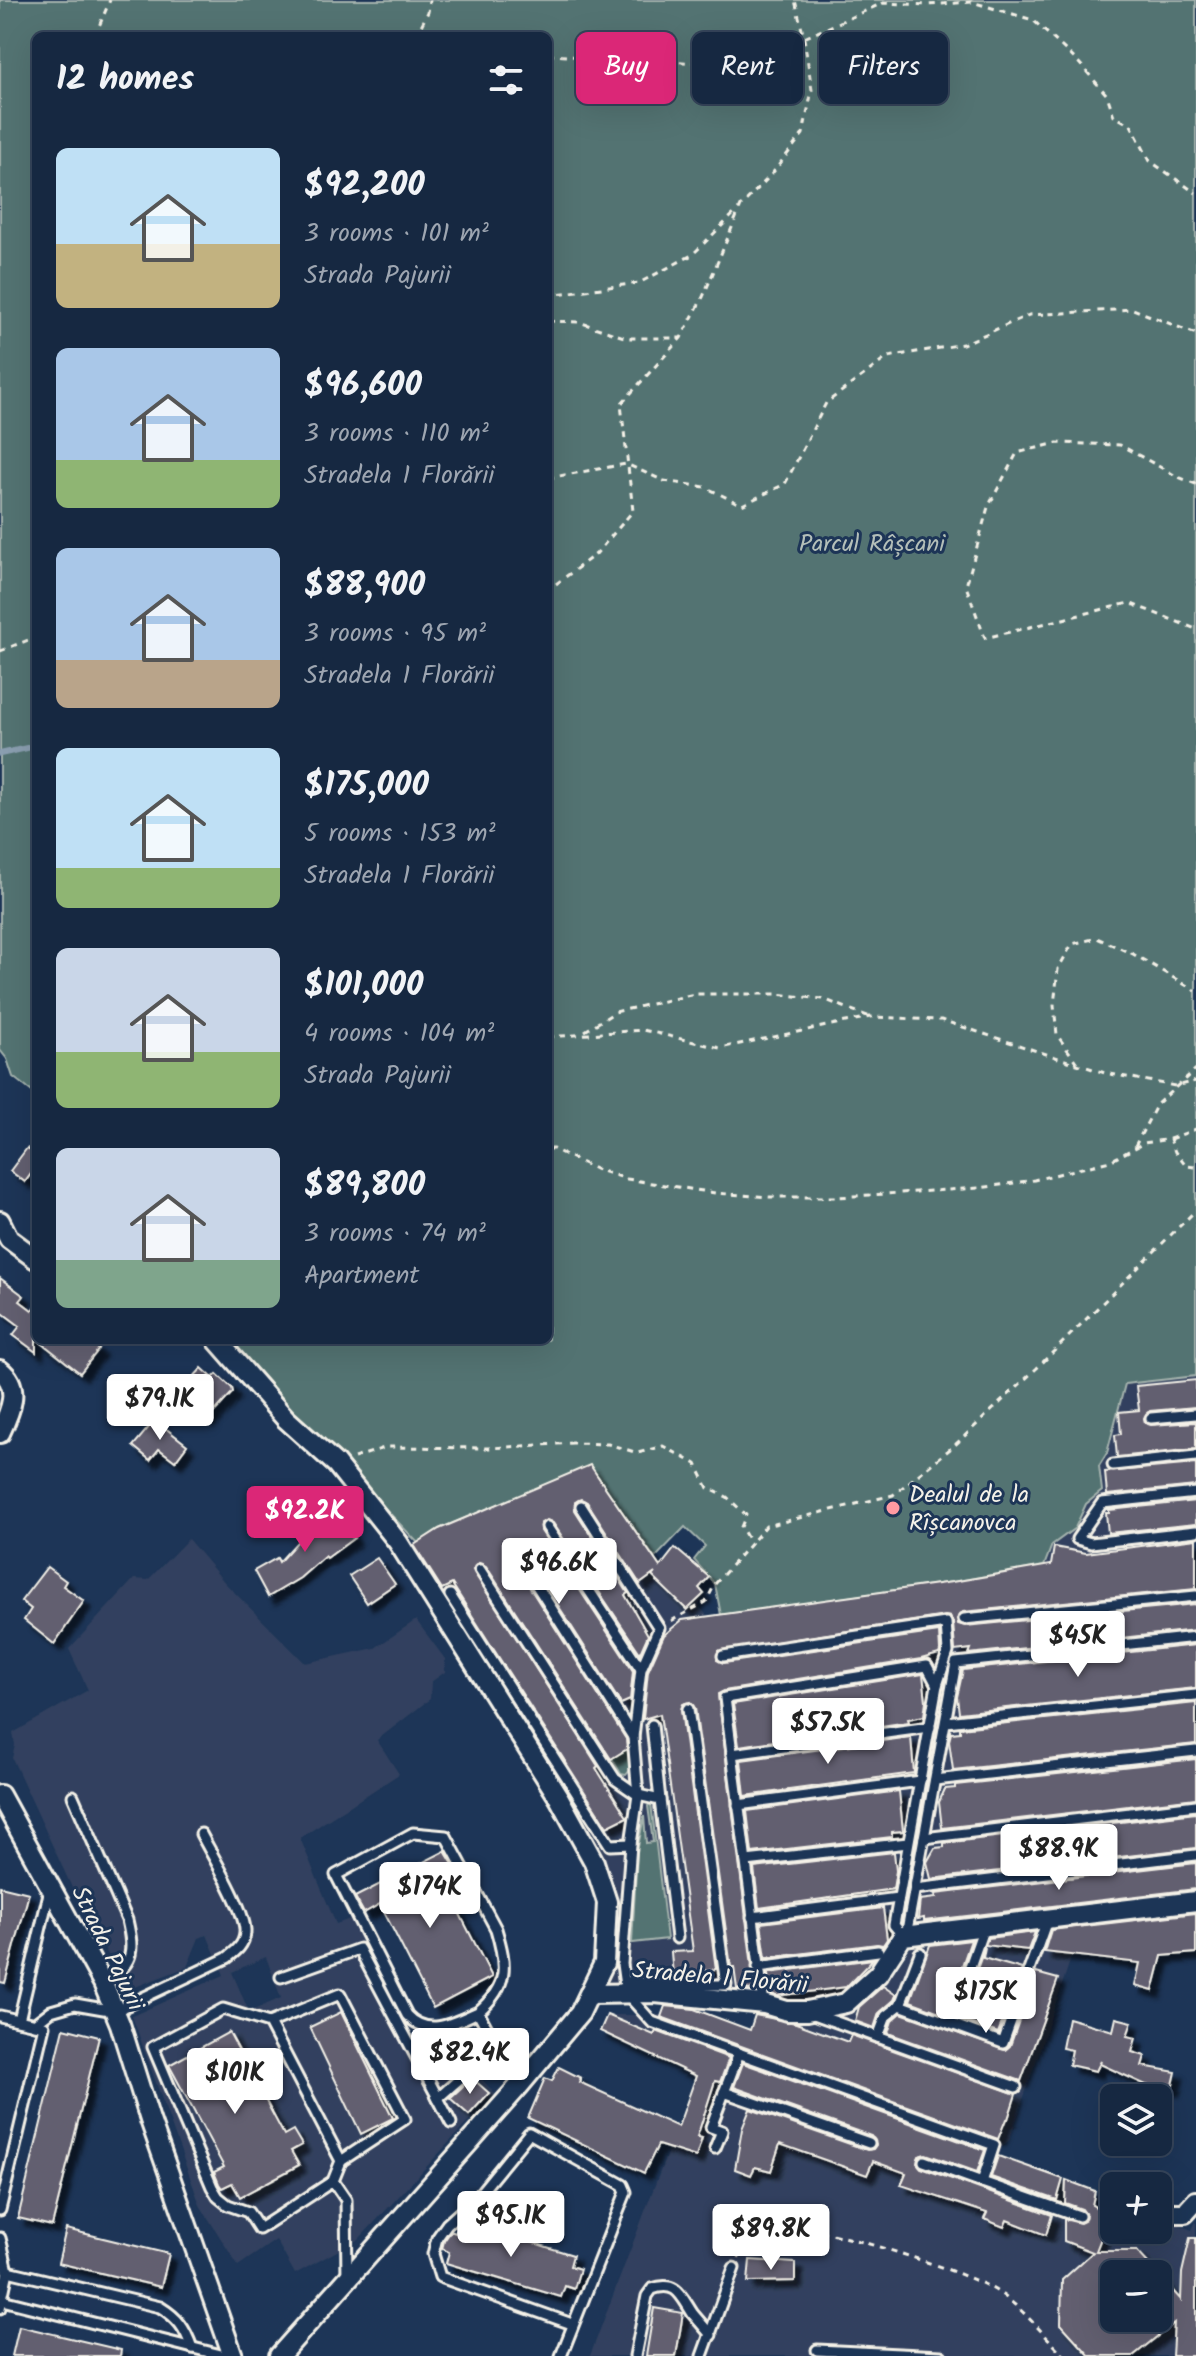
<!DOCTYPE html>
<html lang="en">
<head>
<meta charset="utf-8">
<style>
  :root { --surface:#162841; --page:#1f3048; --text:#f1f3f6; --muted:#9ea6b1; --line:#35445a; --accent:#db2777 }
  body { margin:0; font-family:Kalam,sans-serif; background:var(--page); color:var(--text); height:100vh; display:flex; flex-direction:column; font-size:30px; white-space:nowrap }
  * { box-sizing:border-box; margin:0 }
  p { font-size:26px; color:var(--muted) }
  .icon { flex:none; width:44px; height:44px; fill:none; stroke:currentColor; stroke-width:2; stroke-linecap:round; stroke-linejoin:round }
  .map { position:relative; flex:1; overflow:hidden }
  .side { position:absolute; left:32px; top:32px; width:520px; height:1312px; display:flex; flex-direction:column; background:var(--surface); border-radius:12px; box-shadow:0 8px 32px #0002,0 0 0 2px var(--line) }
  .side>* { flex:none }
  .top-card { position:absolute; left:576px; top:32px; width:500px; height:72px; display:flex; gap:16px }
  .tools { position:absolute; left:1100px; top:2084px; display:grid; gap:16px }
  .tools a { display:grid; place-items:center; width:72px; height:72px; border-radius:12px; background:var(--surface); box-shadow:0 8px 32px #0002,0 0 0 2px var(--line); font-size:40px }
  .price { position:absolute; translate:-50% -68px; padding:0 18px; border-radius:8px; background:#fff; color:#222; font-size:26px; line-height:52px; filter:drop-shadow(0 2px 4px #0008) }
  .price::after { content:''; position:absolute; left:50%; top:48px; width:24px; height:18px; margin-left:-12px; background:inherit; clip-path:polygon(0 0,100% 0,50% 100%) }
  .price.current { background:var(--accent); color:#fff }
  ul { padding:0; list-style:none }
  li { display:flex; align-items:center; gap:24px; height:200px; padding:0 24px }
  li span { display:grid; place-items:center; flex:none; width:224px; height:160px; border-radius:12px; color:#555 }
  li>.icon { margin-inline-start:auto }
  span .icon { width:96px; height:96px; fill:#fffc; stroke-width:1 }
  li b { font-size:34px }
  h2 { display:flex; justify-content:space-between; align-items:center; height:96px; padding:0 24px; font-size:34px }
  .chip { padding:0 28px; border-radius:12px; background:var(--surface); box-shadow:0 8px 32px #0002,0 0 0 2px var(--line); font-size:28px; line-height:72px }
  .chip.current { background:var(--accent); color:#fff }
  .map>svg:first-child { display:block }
  .built { fill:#32415e; fill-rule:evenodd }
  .green { fill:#537372; stroke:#a4b2ad; stroke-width:2 }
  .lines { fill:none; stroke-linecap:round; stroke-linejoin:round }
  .stream { stroke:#8a9eb0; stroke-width:6 }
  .building { fill:#625e70; stroke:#f4f1e8; stroke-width:2; filter:url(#shadow) }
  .service-casing { stroke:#f4f1e8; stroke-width:15 }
  .minor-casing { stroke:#f4f1e8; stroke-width:24 }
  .path { stroke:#f4f1e8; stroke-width:3; stroke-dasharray:6 6; stroke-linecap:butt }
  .service { stroke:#1d3557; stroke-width:9 }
  .minor { stroke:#1d3557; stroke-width:18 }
  .poi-dot { fill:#ff9aa2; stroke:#1d3557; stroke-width:3 }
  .labels { text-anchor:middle; stroke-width:6; stroke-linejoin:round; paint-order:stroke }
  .park-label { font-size:24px; fill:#b4bfb9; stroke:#1d3557 }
  .poi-label { font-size:24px; fill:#f4f1e8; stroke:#1d3557; text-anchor:start }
  .street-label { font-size:24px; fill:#f4f1e8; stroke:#1d3557 }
</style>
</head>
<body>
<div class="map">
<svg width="1196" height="2356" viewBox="0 0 1196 2356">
  <defs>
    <filter id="shadow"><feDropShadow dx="7" dy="7" stdDeviation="2" flood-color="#0009"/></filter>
  </defs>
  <rect width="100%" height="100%" fill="#1d3557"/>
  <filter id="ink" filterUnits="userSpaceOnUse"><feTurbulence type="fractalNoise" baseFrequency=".0125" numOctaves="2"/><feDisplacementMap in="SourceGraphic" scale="16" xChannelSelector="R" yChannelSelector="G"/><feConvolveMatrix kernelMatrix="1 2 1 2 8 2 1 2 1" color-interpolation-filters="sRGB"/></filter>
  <g filter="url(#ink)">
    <g class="built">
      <polygon points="1196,1376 1196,1891 902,1927 882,1958 847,1996 780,2003 756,1989 737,1993 606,1982 611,1958 602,1863 583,1820 409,1548 439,1529 590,1465 660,1566 675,1548 709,1577 699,1588 704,1594 699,1606 720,1631 1052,1545 1075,1528 1086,1504 1102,1491 1099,1466 1107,1453 1125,1384"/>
      <path d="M188 1539 226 1584 305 1663 375 1648 416 1620 445 1659V1672L431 1682 430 1699 377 1740 399 1774 300 1838 336 1924 350 1919 415 2039 451 2081 469 2065 495 2094 469 2115 471 2119 359 2239 295 2274 276 2240 238 2266 200 2205 132 2016 224 1975 207 1935 199 1938 187 1967 135 1987 132 1982 125 1985 80 1905 12 1758 15 1745 13 1733 88 1690 69 1649 134 1579 148 1580ZM266 1957 281 1998 249 2012 232 1972Z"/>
      <path d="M1086 1914 1009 2141 1003 2145 999 2156 1095 2191 1092 2205 1109 2215 1114 2202V2230H1158V2217L1192 2230 1196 2221V2356H590L669 2148 677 2151V2130L696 2076 600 2031 607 2015H661L667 1999 749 2030 757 2011 789 2020 846 2011 868 2001 893 1973 913 1944ZM1114 2274H1158V2318H1114Z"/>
    </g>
    <g class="green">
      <polygon points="0,0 1196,0 1196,1376 1125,1384 1107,1453 1099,1466 1102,1491 1086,1504 1075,1528 1052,1545 1044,1566 952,1582 721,1615 715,1584 694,1560 705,1546 685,1527 655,1558 590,1466 439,1529 418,1543 224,1340 548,1340 548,36 36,36 36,1095 13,1077 7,1059 0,1050"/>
      <polygon points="627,1749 630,1770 626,1775 621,1774 612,1758"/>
      <polygon points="651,1803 667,1939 632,1943 637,1852 644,1816 646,1843 653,1842 648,1806"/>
    </g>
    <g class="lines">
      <polyline class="stream" points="0,754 36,746"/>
    </g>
    <g class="building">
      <polygon points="27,1148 36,1154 36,1167 25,1182 10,1171"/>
      <polygon points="0,1278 24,1296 20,1301 32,1310 36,1305 36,1352 13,1335 20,1326 0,1311"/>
      <polygon points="38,1340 87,1340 99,1349 80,1373"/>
      <polygon points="202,1368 213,1378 217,1374 232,1388 233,1392 207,1420 179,1393"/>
      <polygon points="1196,1380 1196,1407 1150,1411 1144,1418 1145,1423 1151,1425 1196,1422 1196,1449 1117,1457 1115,1435 1121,1434 1119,1412 1139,1410 1136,1386"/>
      <polygon points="155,1420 187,1445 175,1461 159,1449 150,1460 133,1446"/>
      <polygon points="1196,1464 1196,1486 1107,1495 1105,1472"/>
      <polygon points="590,1465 660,1567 675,1548 709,1577 699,1588 704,1594 687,1610 652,1576 655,1573 640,1584 587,1502 581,1499 575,1502 575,1510 628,1593 625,1595 648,1635 640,1653 553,1523 547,1520 541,1523 541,1531 633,1671 630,1700 621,1704 519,1544 512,1541 506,1545 507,1552 626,1739 627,1749 611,1759 486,1566 479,1563 473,1570 598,1766 596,1768 627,1817 607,1827 452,1584 442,1589 414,1545 439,1529"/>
      <polygon points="1196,1501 1196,1524 1108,1533 1106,1513 1109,1513 1109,1510"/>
      <polygon points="334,1511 354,1538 327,1558 325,1556 300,1578 268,1597 254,1571 277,1558 279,1562 307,1531"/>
      <polygon points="1196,1539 1196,1589 963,1612 957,1619 958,1624 965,1626 1196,1604 1196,1630 969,1654 971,1649 955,1651 953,1622 950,1617 945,1616 718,1651 717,1660 724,1663 939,1632 940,1651 939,1654 921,1659 724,1691 718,1694 755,1990 737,1989 734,1967 731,1967 695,1708 690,1702 683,1704 681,1710 716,1969 673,1976 671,1952 693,1951 660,1714 643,1719 648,1671 664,1635 682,1620 952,1582 1051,1565 1054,1547 1086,1553"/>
      <polygon points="377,1558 395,1584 367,1603 349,1576"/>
      <polygon points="47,1567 66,1581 63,1586 84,1601 54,1644 24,1620 31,1609 21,1601"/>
      <polygon points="1196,1645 1196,1688 959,1713 957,1697 963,1670"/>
      <polygon points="923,1674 926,1701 924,1716 908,1719 909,1722 739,1746 733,1704"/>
      <polygon points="1196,1703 1196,1744 953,1770 949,1741 951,1733 960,1732 960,1728"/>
      <polygon points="911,1737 914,1773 745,1796 741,1760"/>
      <polygon points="1196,1759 1196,1798 942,1828 939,1802 945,1789 955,1788 955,1785"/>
      <polygon points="899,1791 903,1831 892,1832 892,1837 752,1853 747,1811"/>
      <polygon points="1196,1813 1196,1848 931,1879 927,1862 935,1848 944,1847 944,1843"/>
      <polygon points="445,1851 454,1866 439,1873 492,1977 433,2008 380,1904 364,1913 355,1897"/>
      <polygon points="894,1852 896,1871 893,1889 759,1908 754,1868"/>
      <polygon points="1196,1863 1196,1889 924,1921 924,1918 918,1919 920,1900 936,1898 935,1894"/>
      <polygon points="0,1886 29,1893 5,1983 0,1982"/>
      <polygon points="883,1908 887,1939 883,1945 877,1944 766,1958 761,1923"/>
      <polygon points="1196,1913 1196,1953 1162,1956 1153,1991 1135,1986 1140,1963 1044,1952 1051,1930"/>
      <polygon points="1035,1932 1028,1950 985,1945 988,1938"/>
      <polygon points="971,1940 945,2014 910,2001 930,1945"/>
      <polygon points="985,1947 983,1958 1022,1969 998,2033 959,2019"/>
      <polygon points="873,1959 846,1987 777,1996 770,1993 768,1973"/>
      <polygon points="1036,1973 1058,1979 1021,2081 888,2033 892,2021 901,2013 1005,2050 1010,2046"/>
      <polygon points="883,1986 896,1995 894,2000 879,2013 874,2028 855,2021 859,2007"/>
      <polygon points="665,2006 694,2009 750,2030 755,2015 796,2023 848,2042 851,2035 1016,2094 1008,2119 1006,2119 998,2139 661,2017"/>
      <polygon points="341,2012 393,2118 361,2134 310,2027"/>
      <polygon points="607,2015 654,2035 656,2031 729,2058 720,2082 715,2081 697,2137 702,2138 696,2157 658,2145 644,2173 528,2118 545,2078 552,2081 559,2067 581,2078 579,2082 678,2127 696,2076 600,2031"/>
      <polygon points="1068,2018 1113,2031 1116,2018 1132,2022 1127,2036 1136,2038 1132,2052 1145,2056 1142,2066 1176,2072 1172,2089 1146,2085 1100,2064 1101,2061 1096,2071 1069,2065 1072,2050 1062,2048"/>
      <polygon points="64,2028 99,2037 52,2226 18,2218"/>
      <polygon points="229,2032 284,2135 293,2130 302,2145 291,2151 299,2165 240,2197 232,2183 222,2188 219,2184 214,2172 224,2167 169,2065"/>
      <polygon points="743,2063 985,2150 977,2172 926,2154 919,2156 917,2163 921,2168 1052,2215 1046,2235 1007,2220 1004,2227 984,2219 987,2213 901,2185 906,2173 873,2161 867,2175 780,2144 771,2171 755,2167 751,2175 735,2169 742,2129 750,2109 867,2150 873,2149 876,2145 871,2136 734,2087"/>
      <polygon points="472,2078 489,2093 469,2115 450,2098"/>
      <polygon points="998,2156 1063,2179 1057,2200 991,2177"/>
      <polygon points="1066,2180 1095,2191 1092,2205 1110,2215 1096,2251 1137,2251 1158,2274 1114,2274 1114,2318 1158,2318 1158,2274 1181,2300 1182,2273 1190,2238 1196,2238 1196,2356 1172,2356 1174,2323 1133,2356 1090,2356 1061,2324 1062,2280 1093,2252 1064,2241 1064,2219 1080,2223 1084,2221 1086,2215 1082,2209 1065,2203"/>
      <polygon points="462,2221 573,2255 570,2266 580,2269 574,2289 565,2286 561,2297 446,2263 449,2252 442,2249 444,2241 451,2231 455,2233"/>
      <polygon points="66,2229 169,2254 161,2287 58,2263"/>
      <polygon points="750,2260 795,2263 795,2281 748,2282"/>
      <polygon points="654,2308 683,2313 676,2356 646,2356"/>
      <polygon points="19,2326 121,2350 120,2356 12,2356"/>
    </g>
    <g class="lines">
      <defs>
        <g id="service">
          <polyline points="1151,1418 1196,1414"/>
          <polyline points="1113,1465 1196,1456"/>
          <polyline points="1196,1493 1102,1503 1077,1539 1091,1543 1196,1531"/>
          <polyline points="581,1506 659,1628 641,1669 633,1737 638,1795 631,1844 622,1964 626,1993 652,2022 994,2145 982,2182 1079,2216"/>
          <polyline points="547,1527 641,1669"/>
          <polyline points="513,1548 633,1737"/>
          <polyline points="480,1570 615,1779 638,1795 660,1800 677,1938"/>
          <polyline points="450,1595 610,1845 631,1844"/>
          <polyline points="964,1619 1196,1596"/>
          <polyline points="723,1656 946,1623 948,1652 937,1685 927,1666 725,1698 764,2004"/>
          <polyline points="946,1722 1196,1695"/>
          <polyline points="652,1725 660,1800"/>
          <polyline points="732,1754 930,1727"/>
          <polyline points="935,1780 1196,1751"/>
          <path d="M73 1796 127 1920C135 1955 133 1963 103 1983"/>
          <polyline points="738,1805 920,1781"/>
          <polyline points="924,1838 1196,1805"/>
          <polyline points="746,1861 908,1843"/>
          <polyline points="915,1889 1196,1855"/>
          <polyline points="752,1917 898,1898"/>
          <polyline points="903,1936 894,1925 937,1685"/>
          <polyline points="906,1936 956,1663 1196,1637"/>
          <polyline points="920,1953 900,2005 1003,2043 1047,1920"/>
          <polyline points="758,1967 878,1951"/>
          <polyline points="281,1977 359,1949 438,2098 498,2045"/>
          <polyline points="626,1981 662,1985 726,1985 688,1709"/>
          <path d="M478 2012C454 2023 428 2038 407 2015L336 1875 413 1833 446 1836 496 1929C507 1966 509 1985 478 2012L519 2086"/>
          <polyline points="814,2014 1016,2087"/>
          <polyline points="0,2016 44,2026 0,2210"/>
          <polyline points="19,2020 50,1889"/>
          <polyline points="269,2023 340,1994 405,2119 341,2161"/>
          <polyline points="950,2023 984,1927"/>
          <path d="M34 2024 51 2011 75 2004 115 2011 227 1958C236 1951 244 1945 245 1933 247 1913 212 1855 201 1834"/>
          <polyline points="878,2037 886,2016 900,2005"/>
          <polyline points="724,2092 869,2143"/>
          <polyline points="438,2098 451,2123"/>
          <polyline points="715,2148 722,2131 711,2127 739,2053"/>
          <polyline points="924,2161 982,2182"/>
          <polyline points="333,2181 259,2229 248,2212 228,2205 218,2197 212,2187 153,2047 223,2009 269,2023 341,2161 333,2181 346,2200 347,2277"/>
          <polyline points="0,2238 8,2271 0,2308"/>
          <path d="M8 2271 160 2307C178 2318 185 2328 192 2348"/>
          <polyline points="2,2300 225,2356"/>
          <polyline points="817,2350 941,2356"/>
          <polyline points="561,2356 626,2192 623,2185 529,2133 477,2197 447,2224 437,2238 433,2254 440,2277 572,2324"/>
          <path d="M635 2356 647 2296 652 2289C677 2280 681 2296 693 2314 699 2321 705 2328 711 2335"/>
          <polyline points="702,2356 734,2268"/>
        </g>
        <g id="minor">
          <polyline points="0,1221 9,1239 36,1259"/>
          <polyline points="217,1340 286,1419 336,1464 398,1542 559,1798 594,1862 607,1902 604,1963 580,2013 519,2086 279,2356"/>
          <path d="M0 1370C22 1387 10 1412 0 1433"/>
          <polyline points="0,1795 103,1983 120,2024 150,2120 233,2356"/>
          <polyline points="590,1994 655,1993 764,2004 787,2011 807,2011 846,2003 878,1974 903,1936 1196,1901"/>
          <polyline points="1158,2209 1172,2213 1185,2213 1196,2201"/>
        </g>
      </defs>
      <use href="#service" class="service-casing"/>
      <use href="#minor" class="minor-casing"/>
      <g class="path">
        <polyline points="95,36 110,0"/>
        <polyline points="416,36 428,12 430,0"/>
        <polyline points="548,55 702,63 754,50 775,35 804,38 883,3 927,5 972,2 1033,20 1079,63 1107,95 1114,116 1131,125 1150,161 1196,193"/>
        <polyline points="548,295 639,283 692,255 739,209"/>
        <polyline points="548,321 579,322 627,338 681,338"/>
        <polyline points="548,478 626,464 664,481 705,487 742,505 785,484 826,403 888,357 963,344 1029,315 1133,309 1196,334"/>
        <polyline points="1196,484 1178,477 1120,445 1057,443 1017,453 988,507 966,586 985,638 1129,603 1196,629"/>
        <polyline points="556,584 596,554 633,511 621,404 681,338 703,297 741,206 771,175 803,134 812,90 804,38 795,0"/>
        <polyline points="0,651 36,637"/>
        <polyline points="585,1031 615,1012 695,994 777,994 823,999 870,1017"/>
        <polyline points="548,1037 643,1030 720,1048 870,1017 941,1020 1105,1073 1175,1086 1196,1081"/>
        <polyline points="1077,1063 1057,1035 1054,1005 1058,969 1072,944 1097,938 1133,954 1196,991"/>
        <polyline points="1170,1139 1196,1129"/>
        <polyline points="1135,1146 1157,1104 1196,1069"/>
        <polyline points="548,1149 553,1149 595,1169 627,1179 715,1193 769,1197 837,1197 980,1188 1034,1180 1110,1161 1144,1143 1170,1139 1175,1152 1186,1166 1196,1167"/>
        <polyline points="354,1458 387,1447 490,1448 573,1443 608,1444 638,1453 663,1446 696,1464 708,1488 727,1497 746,1515 741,1527 751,1544"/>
        <polyline points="671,1621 706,1602 715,1584 766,1526 893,1495 955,1445 1037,1368 1196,1210"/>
        <path d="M739 2258C747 2240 761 2228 781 2226 816 2224 961 2270 993 2289 1021 2305 1042 2334 1065 2356"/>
      </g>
      <use href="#service" class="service"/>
      <use href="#minor" class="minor"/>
    </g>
  </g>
  <circle class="poi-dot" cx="893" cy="1508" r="8"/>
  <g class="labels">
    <g class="park-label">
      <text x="872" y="551">Parcul Râșcani</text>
    </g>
    <g class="poi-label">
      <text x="909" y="1502">Dealul de la<tspan x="909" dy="28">Rîșcanovca</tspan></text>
    </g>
    <g class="street-label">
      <text transform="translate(108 1948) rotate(64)" y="8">Strada Pajurii</text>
      <text transform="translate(720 1977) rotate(5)" y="8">Stradela 1 Florării</text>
    </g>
  </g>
</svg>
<div class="tools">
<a><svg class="icon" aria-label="layers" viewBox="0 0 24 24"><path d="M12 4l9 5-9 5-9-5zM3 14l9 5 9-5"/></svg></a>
<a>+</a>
<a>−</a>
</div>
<b class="price" style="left:160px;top:1442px">$79.1K</b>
<b class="price current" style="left:305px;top:1554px">$92.2K</b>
<b class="price" style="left:559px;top:1606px">$96.6K</b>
<b class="price" style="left:1078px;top:1679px">$45K</b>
<b class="price" style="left:828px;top:1766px">$57.5K</b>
<b class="price" style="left:1059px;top:1892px">$88.9K</b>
<b class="price" style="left:430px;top:1930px">$174K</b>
<b class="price" style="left:986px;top:2035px">$175K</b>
<b class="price" style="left:470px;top:2096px">$82.4K</b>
<b class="price" style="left:235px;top:2116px">$101K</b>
<b class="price" style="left:511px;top:2259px">$95.1K</b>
<b class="price" style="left:771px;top:2272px">$89.8K</b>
<div class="top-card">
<a class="chip current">Buy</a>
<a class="chip">Rent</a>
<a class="chip">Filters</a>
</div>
<section class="side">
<h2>12 homes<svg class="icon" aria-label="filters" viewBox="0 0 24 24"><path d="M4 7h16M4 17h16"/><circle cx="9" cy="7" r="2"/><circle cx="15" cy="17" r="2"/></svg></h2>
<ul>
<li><span style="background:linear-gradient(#bfe0f5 60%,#c2b280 0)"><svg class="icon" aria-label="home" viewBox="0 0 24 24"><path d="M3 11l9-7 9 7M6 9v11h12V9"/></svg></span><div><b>$92,200</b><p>3 rooms · 101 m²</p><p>Strada Pajurii</p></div></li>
<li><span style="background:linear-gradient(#a9c7e8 70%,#8fb573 0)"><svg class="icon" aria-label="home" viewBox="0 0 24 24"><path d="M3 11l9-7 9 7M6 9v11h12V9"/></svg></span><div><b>$96,600</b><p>3 rooms · 110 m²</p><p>Stradela 1 Florării</p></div></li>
<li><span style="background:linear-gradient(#a9c7e8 70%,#b9a48a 0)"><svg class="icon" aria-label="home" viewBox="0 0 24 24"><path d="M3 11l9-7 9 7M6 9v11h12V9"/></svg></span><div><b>$88,900</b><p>3 rooms · 95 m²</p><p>Stradela 1 Florării</p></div></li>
<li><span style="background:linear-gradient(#bfe0f5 75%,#8fb573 0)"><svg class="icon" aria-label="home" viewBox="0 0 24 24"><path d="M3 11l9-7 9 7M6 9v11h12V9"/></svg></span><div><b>$175,000</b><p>5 rooms · 153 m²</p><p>Stradela 1 Florării</p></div></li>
<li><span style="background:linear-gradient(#c9d6e8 65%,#8fb573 0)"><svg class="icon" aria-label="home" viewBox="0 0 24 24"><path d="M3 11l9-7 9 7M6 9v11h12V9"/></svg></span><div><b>$101,000</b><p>4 rooms · 104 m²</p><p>Strada Pajurii</p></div></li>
<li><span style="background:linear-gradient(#c9d6e8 70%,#7fa58c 0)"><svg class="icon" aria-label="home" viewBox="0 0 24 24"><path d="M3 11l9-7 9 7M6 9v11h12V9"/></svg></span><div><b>$89,800</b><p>3 rooms · 74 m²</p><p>Apartment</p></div></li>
</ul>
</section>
</div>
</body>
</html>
